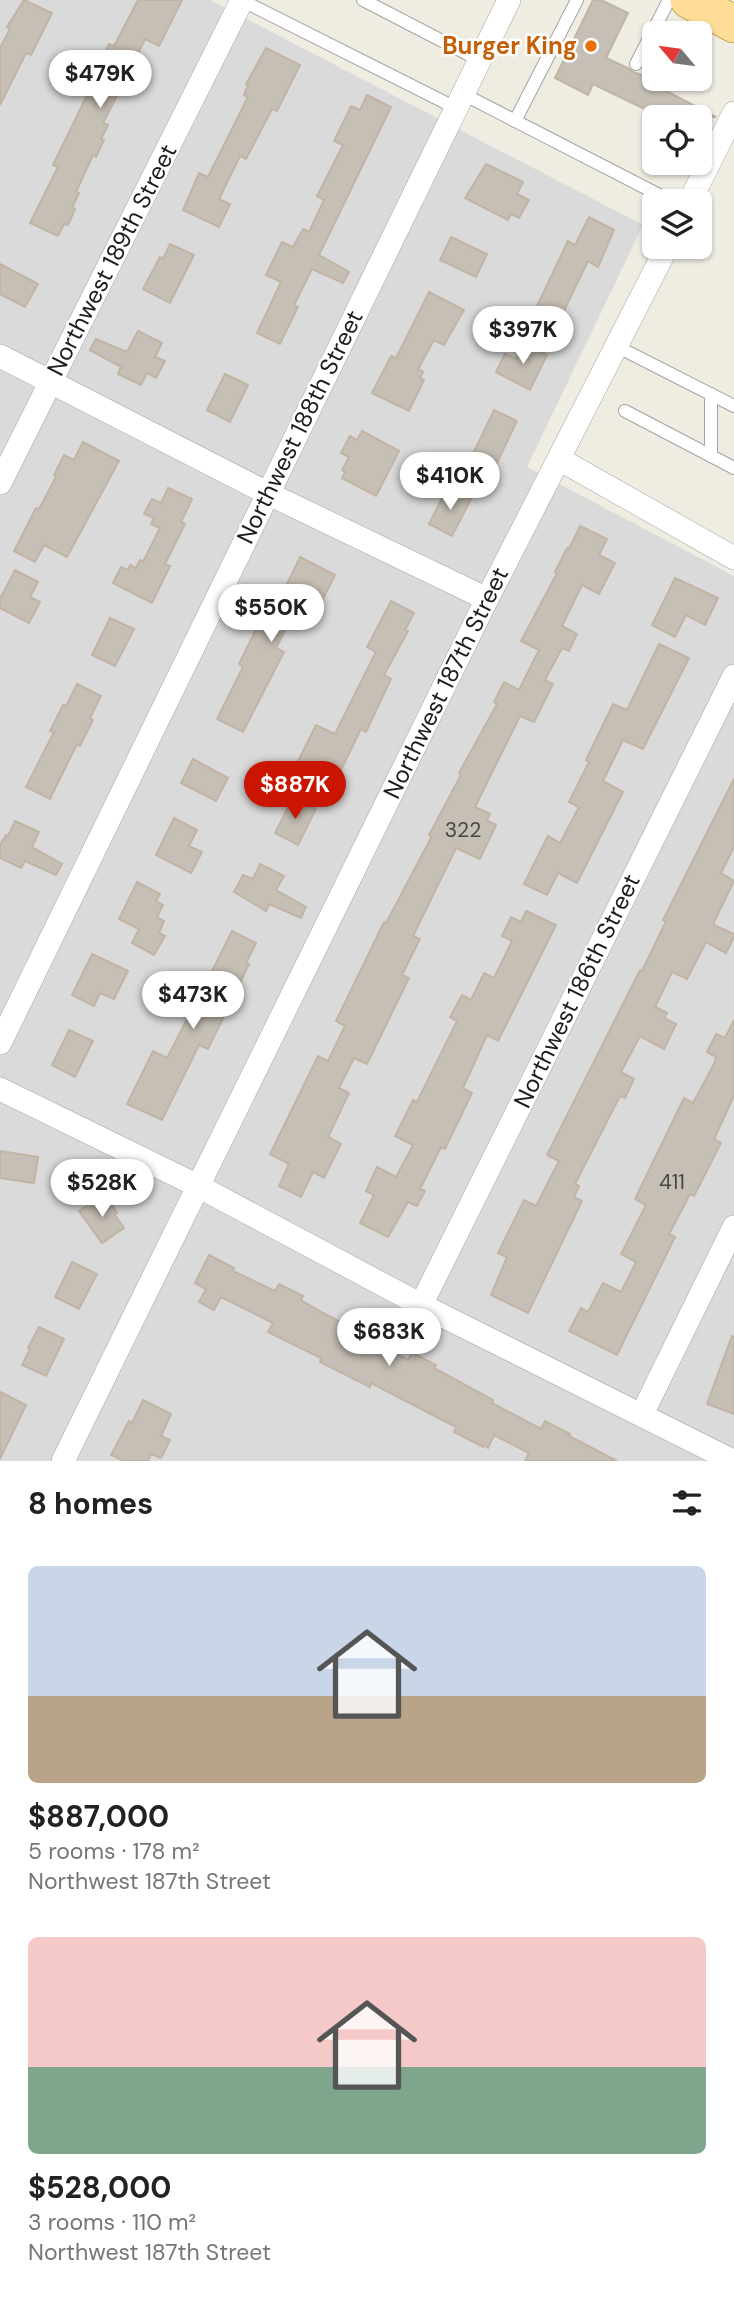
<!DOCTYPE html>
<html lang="en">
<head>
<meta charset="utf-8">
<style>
  :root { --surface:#fff; --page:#f2f2f2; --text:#222; --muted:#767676; --accent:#ca1600 }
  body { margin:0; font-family:"DM Sans",sans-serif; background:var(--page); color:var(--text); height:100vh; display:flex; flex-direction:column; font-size:26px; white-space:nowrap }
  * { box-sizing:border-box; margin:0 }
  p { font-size:23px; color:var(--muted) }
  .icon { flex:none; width:38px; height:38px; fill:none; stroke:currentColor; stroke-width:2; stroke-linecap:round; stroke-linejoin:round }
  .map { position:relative; height:1461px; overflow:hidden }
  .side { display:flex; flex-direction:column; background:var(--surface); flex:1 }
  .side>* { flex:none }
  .needle { width:46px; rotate:299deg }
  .controls { position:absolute; left:642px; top:21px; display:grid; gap:14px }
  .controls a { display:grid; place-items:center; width:70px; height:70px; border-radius:10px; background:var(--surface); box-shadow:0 2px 5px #0004; font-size:35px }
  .price { position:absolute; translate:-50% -60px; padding:0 16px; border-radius:24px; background:#fff; color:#222; font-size:23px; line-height:46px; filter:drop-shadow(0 2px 4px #0008) }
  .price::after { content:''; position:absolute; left:50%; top:42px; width:21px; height:16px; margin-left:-10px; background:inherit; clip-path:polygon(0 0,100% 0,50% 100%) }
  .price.on { background:var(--accent); color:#fff }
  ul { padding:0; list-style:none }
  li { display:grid; align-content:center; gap:14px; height:371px; padding:0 28px }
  li span { display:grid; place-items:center; height:217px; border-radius:10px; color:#555 }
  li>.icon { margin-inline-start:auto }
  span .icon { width:126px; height:126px; fill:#fffc; stroke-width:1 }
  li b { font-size:30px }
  h2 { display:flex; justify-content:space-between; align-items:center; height:84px; padding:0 28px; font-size:30px }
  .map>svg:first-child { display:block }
  .residential { fill:#dbdada }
  .building { fill:#c6bfb5; stroke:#c1b4a4; stroke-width:2 }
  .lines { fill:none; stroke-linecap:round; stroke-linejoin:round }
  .lane-casing { stroke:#a4a4a4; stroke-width:14 }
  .street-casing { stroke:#a4a4a4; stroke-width:24 }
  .primary-casing { stroke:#967500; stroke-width:38 }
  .lane { stroke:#fff; stroke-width:12 }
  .street { stroke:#fff; stroke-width:23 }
  .primary { stroke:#ffdd97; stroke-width:37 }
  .food-dot { fill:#e8710a; stroke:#fff; stroke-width:2.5 }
  .labels { text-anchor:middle; stroke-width:5; stroke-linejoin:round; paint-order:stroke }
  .number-label { font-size:21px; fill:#474643 }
  .food-label { font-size:24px; font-weight:bold; fill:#c56008; stroke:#fff; text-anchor:end }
  .street-label { font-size:24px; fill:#1d1d1d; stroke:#fff }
</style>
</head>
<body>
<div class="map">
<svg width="734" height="1461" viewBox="0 0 734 1461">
  <rect width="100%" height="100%" fill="#efece2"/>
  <polygon class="residential" points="0,0 210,0 643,225 527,467 734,576 734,1461 0,1461"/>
  <g class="building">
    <polygon points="24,0 52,13 31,55 26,53 0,105 0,48 10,29 7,27"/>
    <polygon points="138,0 182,0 159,46 145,39 130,70 133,72 125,87 122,86 103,123 108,125 101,139 104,140 96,157 93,155 76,192 79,193 72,208 75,209 68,225 64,224 58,236 30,223 58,167 53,165 91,87 88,85 109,44 114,46"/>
    <polygon points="593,0 601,0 628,13 606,58 628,68 633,72 654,79 675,79 668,92 716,117 661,117 593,84 588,95 555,78"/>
    <polygon points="266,48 300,65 277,111 272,109 246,159 240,156 219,199 230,204 219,227 183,210 199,173 208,177 248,97 244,95 248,85 246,84"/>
    <polygon points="367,95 391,107 319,255 349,272 343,283 312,269 294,305 298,307 280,344 257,333 281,282 266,275 282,242 293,247 303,229 309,232 324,200 317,196 343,145 334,141 351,106 360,110"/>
    <polygon points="486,164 523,182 517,194 529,200 519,218 511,214 508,220 465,198"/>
    <polygon points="589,217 614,230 598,267 588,261 559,321 535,310 568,241 575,245"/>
    <polygon points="451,237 487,254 476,277 440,260"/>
    <polygon points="170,244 194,255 170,303 143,289 160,257 163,259"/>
    <polygon points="0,264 38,284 25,307 0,294"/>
    <polygon points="429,292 464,310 444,345 434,340 418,369 423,372 420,378 424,380 409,411 372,393 391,356 396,358"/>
    <polygon points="138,331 162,343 155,357 165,361 156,378 147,373 141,385 118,374 121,367 90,350 96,339 127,352"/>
    <polygon points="524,343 547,355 530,390 496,372 505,354 516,359"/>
    <polygon points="225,374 248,385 230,422 207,410"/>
    <polygon points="494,410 517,421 494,469 471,458"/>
    <polygon points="362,431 399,451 376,496 342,478 345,472 342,470 349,457 341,453 350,436 357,440"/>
    <polygon points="83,442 119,461 67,557 44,545 35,562 14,551 36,508 39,509 56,477 54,475 64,455 74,460"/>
    <polygon points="168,488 192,499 181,522 185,524 165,564 170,566 152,603 113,583 121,567 128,570 130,565 136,568 140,560 143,562 160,528 151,524 154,518 144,514 152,499 161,503"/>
    <polygon points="447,488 471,499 452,536 429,524"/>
    <polygon points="580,526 607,539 599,555 615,563 599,594 582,585 562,626 577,634 569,651 562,648 545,680 553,684 534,722 520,716 475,807 490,814 487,820 496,825 480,859 456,848 413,936 420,939 402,975 409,978 367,1064 354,1058 339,1088 349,1093 328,1137 341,1144 324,1178 313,1172 301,1197 279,1186 289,1164 270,1154 318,1056 328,1061 345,1026 336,1021 384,922 386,923 432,836 429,835 461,775 459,773 497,704 494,702 504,682 519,690 539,650 521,641 557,573 555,572 567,548 569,549"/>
    <polygon points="300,557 335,575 323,599 308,591 301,605 299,603 276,648 284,652 243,732 217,719 243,667 239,664 264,613 271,617"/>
    <polygon points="15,570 38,582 30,597 40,602 29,623 0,608 0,599"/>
    <polygon points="675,578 718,598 705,625 686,615 675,637 652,625"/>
    <polygon points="391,601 414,613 405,630 408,631 384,675 391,679 366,732 361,729 336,780 298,761 316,725 335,734 376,652 367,647"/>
    <polygon points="110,618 134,629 115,666 92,655"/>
    <polygon points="659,644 689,658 643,749 623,740 603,781 623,792 577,883 558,873 547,895 524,884 548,836 560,843 579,807 569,802 589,762 586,760 613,704 627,710"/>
    <polygon points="77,684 101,696 90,718 93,720 80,746 77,744 50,799 26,787 54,732 50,731 63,705 66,706"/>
    <polygon points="193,759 228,778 216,801 181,783"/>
    <polygon points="734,779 734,847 721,873 734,881 714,922 714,925 734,934 734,937 726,953 706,942 687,979 672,972 655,1007 667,1013 664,1018 676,1024 664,1049 640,1036 621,1072 634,1079 625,1098 620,1096 575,1184 579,1186 574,1197 582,1201 528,1313 491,1295 507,1257 498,1253 524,1200 536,1206 559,1161 547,1155 640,970 642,971 666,921 663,920"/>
    <polygon points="293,797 316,809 298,845 275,833"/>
    <polygon points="174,818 197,830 189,846 202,852 191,873 156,855"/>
    <polygon points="15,821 39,832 32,847 62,864 56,875 25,861 21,868 0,858 0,845 6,835 8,836"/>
    <polygon points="260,864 284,876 276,890 306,907 301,918 269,904 266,911 234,892 243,875 253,879"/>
    <polygon points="137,882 160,894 156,901 163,905 157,917 164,921 159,933 165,936 154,955 132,943 139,929 119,919"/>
    <polygon points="526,911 556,925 498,1041 487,1035 463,1088 472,1093 445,1149 441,1147 420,1189 425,1191 417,1206 408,1202 388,1237 360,1223 374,1195 366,1191 377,1167 396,1177 413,1145 395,1136 413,1100 417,1102 457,1021 450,1017 462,995 471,1000 484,973 494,978 512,941 502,936 511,917 521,922"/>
    <polygon points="232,931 256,943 246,963 249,964 208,1049 199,1045 162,1120 127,1104 153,1051 167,1058 189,1015 195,1017 212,981 208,979"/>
    <polygon points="92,954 128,971 114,999 100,993 94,1006 72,995"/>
    <polygon points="734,1020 734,1096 714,1139 721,1143 694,1196 690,1194 669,1234 675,1237 617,1355 569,1331 581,1308 588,1312 603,1283 621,1292 636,1262 621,1254 646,1205 635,1199 684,1098 693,1103 714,1064 716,1057 707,1052 716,1034 725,1038"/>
    <polygon points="69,1030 93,1041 75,1077 52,1065"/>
    <polygon points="0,1151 38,1157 34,1183 0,1178"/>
    <polygon points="101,1196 105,1201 108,1199 117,1213 115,1215 124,1228 102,1243 79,1211"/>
    <polygon points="209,1255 234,1268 233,1271 275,1291 279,1284 303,1296 301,1300 323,1313 365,1335 364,1338 408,1360 412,1352 436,1365 434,1368 493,1400 492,1403 541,1429 545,1421 570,1434 569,1436 617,1461 525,1461 529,1453 494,1435 488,1448 484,1445 483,1447 454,1432 456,1427 371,1383 370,1387 320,1362 321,1358 268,1332 273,1323 221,1297 214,1310 199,1302 206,1289 195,1283"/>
    <polygon points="72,1262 97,1274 79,1309 55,1297"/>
    <polygon points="39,1327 64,1339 46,1376 22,1365 30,1349 28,1348"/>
    <polygon points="732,1336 734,1337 734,1414 707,1404"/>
    <polygon points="0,1392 26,1405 0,1459"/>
    <polygon points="143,1400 171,1414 161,1436 170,1440 161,1458 151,1454 148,1461 124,1461 111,1455 129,1421 132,1423"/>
  </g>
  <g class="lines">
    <defs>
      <g id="lane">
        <polyline points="241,0 456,108"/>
        <polyline points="363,0 479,60"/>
        <polyline points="636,64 669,0"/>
        <polyline points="463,94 671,201"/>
        <polyline points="515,121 577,0"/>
        <polyline points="616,346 734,406"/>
        <polyline points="625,411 734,468"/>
        <polyline points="711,456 711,394"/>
      </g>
      <g id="street">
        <polyline points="690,201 734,113"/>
        <polyline points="0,356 267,493 487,599"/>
        <polyline points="559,459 734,558"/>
        <polyline points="0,483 242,0"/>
        <polyline points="0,1043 509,0"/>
        <polyline points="0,1089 198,1186 421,1305 733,1461"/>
        <polyline points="421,1305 734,676"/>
        <polyline points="642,1414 734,1227"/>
        <polyline points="63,1461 487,599 667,247"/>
      </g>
      <polyline id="primary" points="689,0 734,24"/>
    </defs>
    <use href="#lane" class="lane-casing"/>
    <use href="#street" class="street-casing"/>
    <use href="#primary" class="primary-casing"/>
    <use href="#lane" class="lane"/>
    <use href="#street" class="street"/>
    <use href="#primary" class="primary"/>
  </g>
  <circle class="food-dot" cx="591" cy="46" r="7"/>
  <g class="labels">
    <g class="number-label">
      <text x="463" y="837">322</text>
      <text x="672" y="1189">411</text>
    </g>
    <g class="food-label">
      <text x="577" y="54">Burger King</text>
    </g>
    <g class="street-label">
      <text transform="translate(112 260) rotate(-63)" y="8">Northwest 189th Street</text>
      <text transform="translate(300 427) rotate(-64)" y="8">Northwest 188th Street</text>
      <text transform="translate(446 683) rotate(-64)" y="8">Northwest 187th Street</text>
      <text transform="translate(577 991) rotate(-64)" y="8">Northwest 186th Street</text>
    </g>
  </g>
</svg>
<div class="controls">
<a><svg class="needle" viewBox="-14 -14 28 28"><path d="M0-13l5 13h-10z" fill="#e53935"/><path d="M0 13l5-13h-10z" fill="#767676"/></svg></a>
<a><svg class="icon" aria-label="locate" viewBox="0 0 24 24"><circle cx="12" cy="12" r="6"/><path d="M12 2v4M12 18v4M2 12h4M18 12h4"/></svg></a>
<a><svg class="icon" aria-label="layers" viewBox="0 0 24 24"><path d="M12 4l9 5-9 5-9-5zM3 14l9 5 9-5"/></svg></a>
</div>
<b class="price" style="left:100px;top:110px">$479K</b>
<b class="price" style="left:523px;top:366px">$397K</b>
<b class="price" style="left:450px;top:512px">$410K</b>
<b class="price" style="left:271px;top:644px">$550K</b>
<b class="price on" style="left:295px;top:821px">$887K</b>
<b class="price" style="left:193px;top:1031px">$473K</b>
<b class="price" style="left:102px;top:1219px">$528K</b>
<b class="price" style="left:389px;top:1368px">$683K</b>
</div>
<section class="side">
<h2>8 homes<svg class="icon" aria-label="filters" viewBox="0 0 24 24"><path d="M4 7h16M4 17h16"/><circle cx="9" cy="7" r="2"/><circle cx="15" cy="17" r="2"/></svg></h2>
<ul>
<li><span style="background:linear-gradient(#c9d6e8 60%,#b9a48a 0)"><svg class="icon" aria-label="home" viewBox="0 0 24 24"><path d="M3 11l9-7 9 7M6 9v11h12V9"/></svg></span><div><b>$887,000</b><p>5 rooms · 178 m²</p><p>Northwest 187th Street</p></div></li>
<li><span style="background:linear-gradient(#f6c9c9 60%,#7fa58c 0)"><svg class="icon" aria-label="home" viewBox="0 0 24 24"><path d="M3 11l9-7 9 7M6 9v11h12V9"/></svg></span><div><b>$528,000</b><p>3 rooms · 110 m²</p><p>Northwest 187th Street</p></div></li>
</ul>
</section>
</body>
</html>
